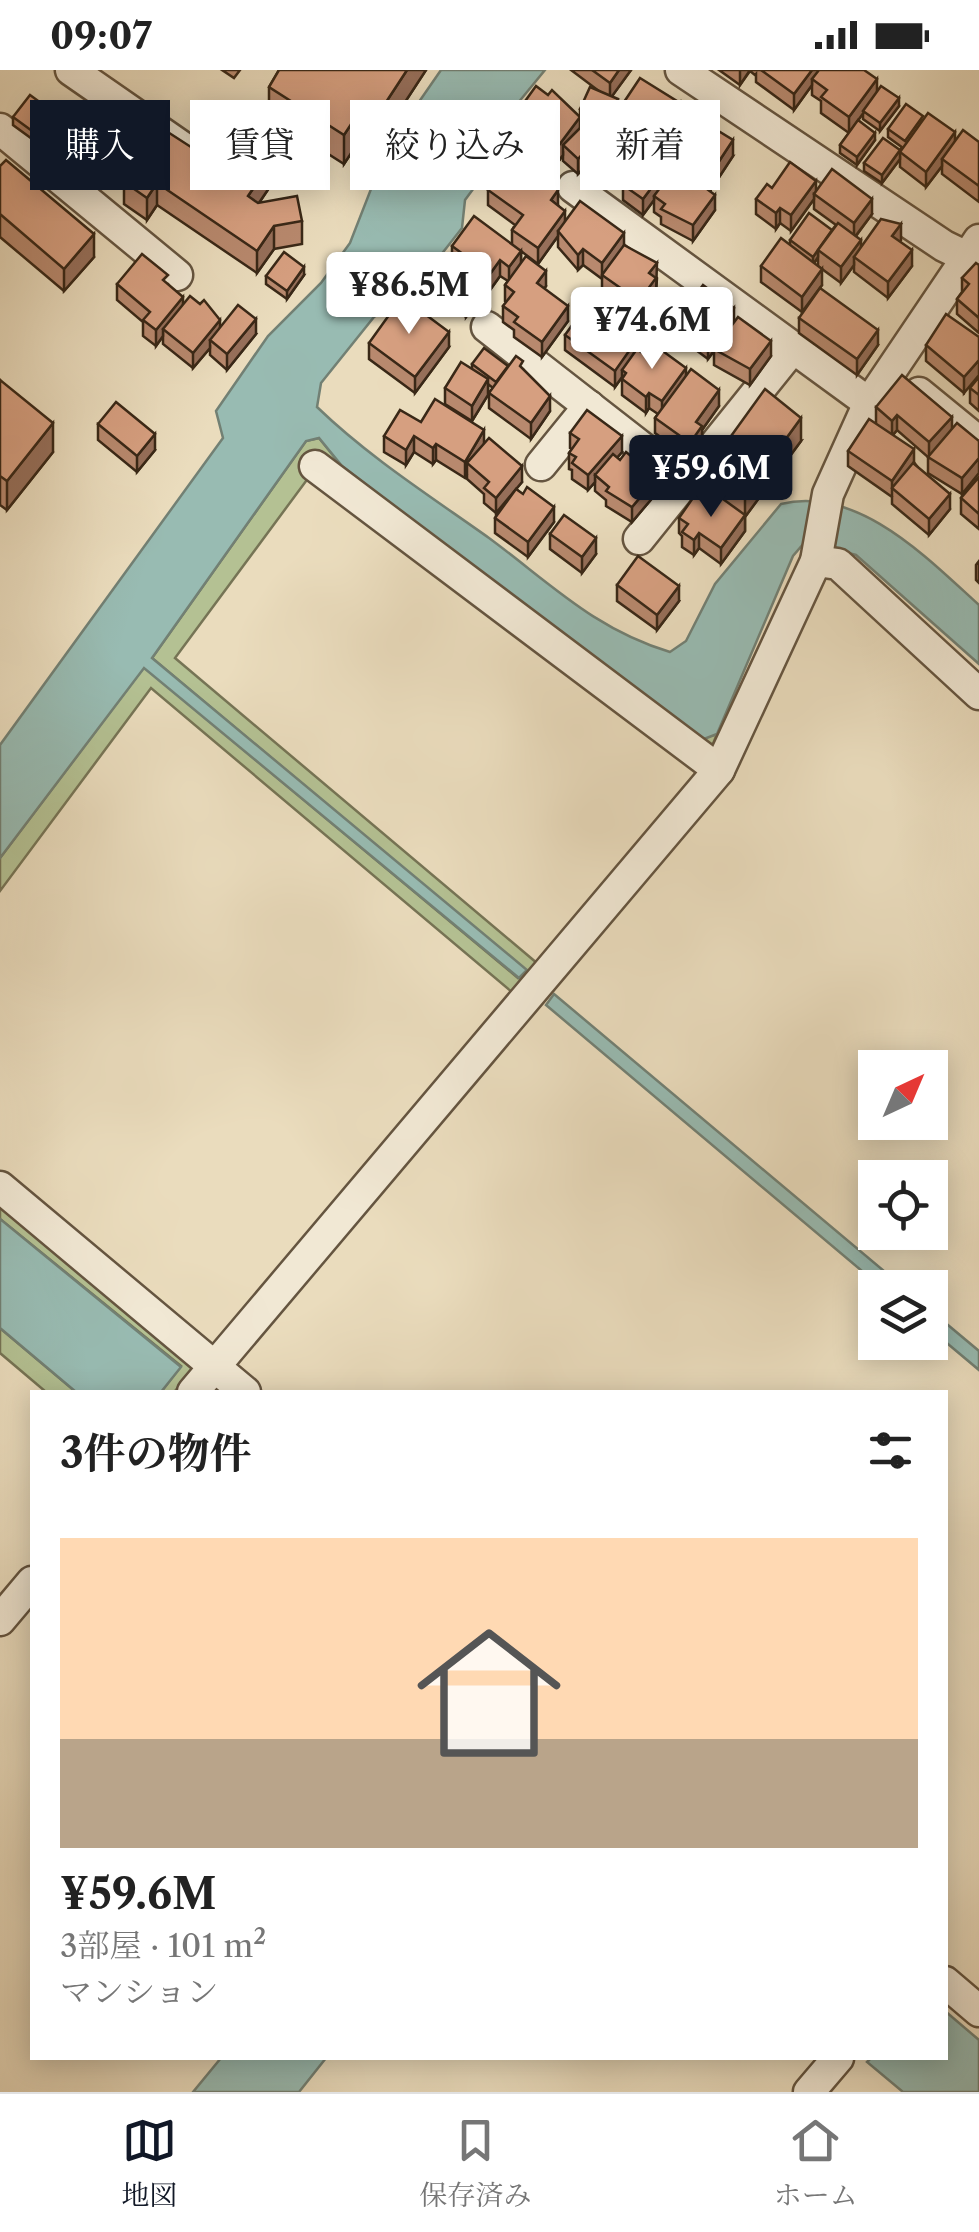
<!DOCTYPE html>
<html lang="ja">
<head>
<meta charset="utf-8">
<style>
  :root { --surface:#fff; --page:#f2f2f2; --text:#222; --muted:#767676; --line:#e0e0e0; --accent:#111827 }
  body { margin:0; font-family:"Libre Caslon Text","Noto Serif JP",serif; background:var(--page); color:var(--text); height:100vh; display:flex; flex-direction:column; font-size:38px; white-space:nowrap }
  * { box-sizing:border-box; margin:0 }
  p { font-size:32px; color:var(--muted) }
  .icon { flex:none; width:55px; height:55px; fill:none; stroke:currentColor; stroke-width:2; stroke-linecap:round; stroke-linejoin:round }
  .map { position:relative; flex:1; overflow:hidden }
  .details { position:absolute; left:30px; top:1320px; width:918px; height:670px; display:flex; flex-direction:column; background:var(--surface); border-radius:0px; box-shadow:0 5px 25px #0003 }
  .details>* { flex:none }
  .guide { position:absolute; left:30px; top:30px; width:920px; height:90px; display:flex; gap:20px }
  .needle { width:65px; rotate:44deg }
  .controls { position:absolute; left:858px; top:980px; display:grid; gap:20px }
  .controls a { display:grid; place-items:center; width:90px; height:90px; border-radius:0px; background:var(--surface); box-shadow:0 5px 25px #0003; font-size:50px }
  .price { position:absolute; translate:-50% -85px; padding:0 22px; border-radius:10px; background:#fff; color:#222; font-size:32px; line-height:65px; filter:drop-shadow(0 2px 5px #0008) }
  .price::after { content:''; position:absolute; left:50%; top:60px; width:30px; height:22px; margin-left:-15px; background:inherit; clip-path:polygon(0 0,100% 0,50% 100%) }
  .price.selected { background:var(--accent); color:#fff }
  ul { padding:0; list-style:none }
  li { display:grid; align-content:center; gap:20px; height:530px; padding:0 30px }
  li span { display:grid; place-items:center; height:310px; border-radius:0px; color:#555 }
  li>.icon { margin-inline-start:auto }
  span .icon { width:180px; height:180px; fill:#fffc; stroke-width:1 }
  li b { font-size:42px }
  h2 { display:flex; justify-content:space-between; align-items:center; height:120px; padding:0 30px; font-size:42px }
  .chip { padding:0 35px; border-radius:0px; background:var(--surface); box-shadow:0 5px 25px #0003; font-size:35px; line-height:90px }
  .chip.selected { background:var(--accent); color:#fff }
  .status { display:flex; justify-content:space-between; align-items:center; height:70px; padding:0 50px; background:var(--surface); direction:ltr }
  .status svg { height:28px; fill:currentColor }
  .tabs { display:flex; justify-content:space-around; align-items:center; height:140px; border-top:2px solid var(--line); background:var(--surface); font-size:28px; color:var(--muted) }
  .tabs a { display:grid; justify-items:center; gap:5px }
  .tabs .selected { color:var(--accent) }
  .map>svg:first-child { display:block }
  .green { fill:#b4c193; stroke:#767455; stroke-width:2.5 }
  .water { fill:#98bbb2; stroke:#728074; stroke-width:2.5 }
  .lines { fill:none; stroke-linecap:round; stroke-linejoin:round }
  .street-casing { stroke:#655540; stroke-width:35 }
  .street { stroke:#f1e8d4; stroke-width:30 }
  .wall { fill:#b8896e; stroke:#392817; stroke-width:2.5 }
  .shaded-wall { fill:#966f5a; stroke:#392817; stroke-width:2.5 }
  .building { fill:#d69f80; stroke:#392817; stroke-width:2.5 }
</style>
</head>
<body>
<div class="status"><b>09:07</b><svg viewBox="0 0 49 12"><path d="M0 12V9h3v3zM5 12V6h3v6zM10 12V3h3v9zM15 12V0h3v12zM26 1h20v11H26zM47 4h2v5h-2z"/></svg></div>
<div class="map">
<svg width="979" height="2022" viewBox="0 0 979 2022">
  <rect width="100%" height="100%" fill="#eadcbd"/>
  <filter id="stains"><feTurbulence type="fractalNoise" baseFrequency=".002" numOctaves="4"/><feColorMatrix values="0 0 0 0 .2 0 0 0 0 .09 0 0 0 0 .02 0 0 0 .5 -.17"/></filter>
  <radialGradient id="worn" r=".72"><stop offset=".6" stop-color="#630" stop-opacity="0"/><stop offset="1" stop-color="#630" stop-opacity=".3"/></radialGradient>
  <g class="green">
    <polygon points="319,368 342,396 585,585 704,668 717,664 701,703 309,407 175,588 538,894 513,923 151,618 0,821 0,788 144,597 518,908 526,901 152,588 306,371"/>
    <polygon points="0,1104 212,1279 174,1322 161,1322 181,1296 0,1149"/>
    <polygon points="0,1258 76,1322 46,1322 0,1283"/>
  </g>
  <g class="water">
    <path d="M441 0H545L504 50 485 103 465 130 462 158 408 227 374 247 321 313 317 337C370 388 430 426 489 468 550 513 594 559 670 582L686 571 715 514 781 434C858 415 928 489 979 535V594L856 485 805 472 793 486 717 664 704 669 585 586 342 396 319 368 306 371 152 588 527 900 519 908 144 598 0 788V675L223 368 216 341 268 266 321 213 350 173 387 78Z"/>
    <polygon points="554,924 903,1217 881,1217 546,935"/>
    <polygon points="0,1149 181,1297 161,1322 76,1322 0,1258"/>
    <polygon points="930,1240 979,1281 979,1300 930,1259"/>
    <polygon points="945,1941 979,1970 979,2022 903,2022 867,1992 871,1988 945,1988"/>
    <polygon points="221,1988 326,1988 299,2022 193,2022"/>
  </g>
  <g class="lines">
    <defs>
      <g id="street">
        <polyline points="71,0 182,77"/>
        <polyline points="681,0 944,176 979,193"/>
        <polyline points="0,59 177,205"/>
        <polyline points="573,117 869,333"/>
        <polyline points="487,257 685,411"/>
        <polyline points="919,323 979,372"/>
        <polyline points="541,395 589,336"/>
        <polyline points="315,396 719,700"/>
        <polyline points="639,469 792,279"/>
        <polyline points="816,491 838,494 979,624"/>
        <polyline points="0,1117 245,1322"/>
        <polyline points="193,1322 719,700 816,491 828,424 869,333 979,170"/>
        <polyline points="0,1550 32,1512"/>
        <polyline points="945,1912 979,1941"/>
        <polyline points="809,2022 838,1988"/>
      </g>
    </defs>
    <use href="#street" class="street-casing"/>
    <use href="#street" class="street"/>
  </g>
  <g class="wall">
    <polygon points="222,0 240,0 234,8"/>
    <polygon points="279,0 426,0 375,78 361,68 344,94 269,46 269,17"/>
    <polygon points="571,0 631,0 612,26 618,37 612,49 636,87 615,110 592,89 578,104 563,91 563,85 553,99 510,67 510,52 580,47 580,58 585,62 593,53 580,47 580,39 599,21"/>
    <polygon points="719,0 864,0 877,22 899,36 880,61 863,49 863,43 858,50 875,70 857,95 840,83 840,75 849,63 821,43 821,31 812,25 812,15 794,40 756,12 756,4 755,5 750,1 740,15"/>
    <polygon points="622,35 680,47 705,68 683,102 690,106 690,92 733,86 710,121 715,140 693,171 661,154 661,147 654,142 654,130 643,145 623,130 623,115 662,88 662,75 622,51"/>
    <polygon points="13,47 56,51 39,74 13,55"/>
    <polygon points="923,50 955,70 979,72 979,132 942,104 942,96 926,117 900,97 900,89 882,113 864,101 864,93 900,80 903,78 888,67 888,59"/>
    <polygon points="0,96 94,187 64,221 0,167"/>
    <polygon points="208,99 221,108 269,118 259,133 302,151 302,174 274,179 257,203 157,135 147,150 124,134 124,112"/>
    <polygon points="772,118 816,121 872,144 856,166 861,177 901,170 899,171 912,196 888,228 854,202 854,195 841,213 818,196 818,187 814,193 822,215 802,242 761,212 761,196 790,175 790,170 832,160 836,155 814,139 814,129 791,161 780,153 776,159 756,144 756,129"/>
    <polygon points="488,120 558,135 565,152 624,176 657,208 656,223 639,246 602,220 602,209 583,195 578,200 558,177 558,166 538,194 521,181 521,194 546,216 544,219 568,251 542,287 514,267 514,260 503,252 503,236 507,232 505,231 505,215 508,211 500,206 490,220 452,191 452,176 512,174 512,160 515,155 488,135"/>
    <polygon points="979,195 979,263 957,244 957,229 962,222 962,208"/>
    <polygon points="304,205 287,229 266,214 266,206"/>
    <polygon points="117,214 168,214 183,235 220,258 256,264 227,300 210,285 210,278 193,298 163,274 163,266 156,276 143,266 143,252 117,230"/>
    <polygon points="447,225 480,227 466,247 447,233"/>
    <polygon points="695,226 734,252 771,286 750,315 714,295 714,281 708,289 668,259 668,244"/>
    <polygon points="799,248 878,275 857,305 799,263"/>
    <polygon points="565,265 634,273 634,282 686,305 719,336 702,360 702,372 690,388 655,363 655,348 658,344 649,338 646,343 622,325 622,307 615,317 565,280"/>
    <polygon points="979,267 964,323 926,291 926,275"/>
    <polygon points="369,273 449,277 415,323 369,289"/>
    <polygon points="472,294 508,296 523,299 550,341 531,369 489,338 489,323 493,318 488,314 488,325 472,351 445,334 445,318 472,299"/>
    <polygon points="979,307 979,341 970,333 970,318"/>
    <polygon points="0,310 53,382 7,440 0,435"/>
    <polygon points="876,337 952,359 979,371 962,424 928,403 928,387 897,360 893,365 950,439 929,465 892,434 892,427 848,396 848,381 876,353"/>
    <polygon points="421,352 484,373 522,412 516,419 554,452 528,487 495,463 495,448 515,421 496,443 484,433 484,424 467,409 467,404 465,408 436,390 433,394 414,382 406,395 384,382 384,366"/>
    <polygon points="98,354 155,380 137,402 98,370"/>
    <polygon points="570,363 622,382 617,388 660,419 632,452 606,436 606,430 595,421 595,412 588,420 572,409 572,400 569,399 569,383 572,379 570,378"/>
    <polygon points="801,371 745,447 745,461 721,494 699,478 694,485 682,477 682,466 679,463 679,448 708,435 715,425 708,420 708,398"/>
    <polygon points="979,407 979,459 961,444 961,428"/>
    <polygon points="550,464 596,484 582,503 550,479"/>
    <polygon points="979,491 979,513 976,510 976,495"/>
    <polygon points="617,515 679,531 657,560 617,531"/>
  </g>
  <g class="shaded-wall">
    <polygon points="407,0 426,0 375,78 375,49"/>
    <polygon points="619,0 631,0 610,29 610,13"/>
    <polygon points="740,0 750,0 740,15"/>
    <polygon points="812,0 823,0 812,9 812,15 794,40 794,24"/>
    <polygon points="877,9 877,24 849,63 849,47"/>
    <polygon points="899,28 899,36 880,61 880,53"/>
    <polygon points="618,29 618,37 608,59 608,51"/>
    <polygon points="680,33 680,49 662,76 662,61"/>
    <polygon points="361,39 361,68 344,94 344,65"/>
    <polygon points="56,44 56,51 39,74 39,66"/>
    <polygon points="580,47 580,63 563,75 563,85 553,99 553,83"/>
    <polygon points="705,53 705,68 683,103 683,87"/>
    <polygon points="955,62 955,78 942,89 942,96 926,117 926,102"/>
    <polygon points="875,63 875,70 857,95 857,87"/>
    <polygon points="733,70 733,86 710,121 710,105"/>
    <polygon points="636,71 636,87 615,110 615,94"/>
    <polygon points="592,73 592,89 578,104 578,89"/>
    <polygon points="900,80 900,89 882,113 882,105"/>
    <polygon points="670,93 670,108 654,126 654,130 643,145 643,129"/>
    <polygon points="269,95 269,118 248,149 248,126"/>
    <polygon points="816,111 816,125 814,124 814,129 791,161 791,145"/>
    <polygon points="157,113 157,135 147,150 147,128"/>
    <polygon points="558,120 558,136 551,130"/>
    <polygon points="715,125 715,140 693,171 693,155"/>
    <polygon points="872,129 872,144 854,168 854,153"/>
    <polygon points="780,138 780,153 776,159 776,143"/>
    <polygon points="565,141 565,156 558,161 558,166 538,194 538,178"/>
    <polygon points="901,154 901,170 892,181 892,166"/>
    <polygon points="274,156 274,179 257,203 257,181"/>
    <polygon points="832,160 818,180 818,187 813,195 813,187"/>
    <polygon points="624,163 624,179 602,205 602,209 602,193"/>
    <polygon points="94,164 94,187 64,221 64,199"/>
    <polygon points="861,170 861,185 854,187 854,195 841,213 841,197"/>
    <polygon points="583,179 583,195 578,200 578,185"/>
    <polygon points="912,180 912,196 888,228 888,212"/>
    <polygon points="521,181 521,196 509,212 509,197"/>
    <polygon points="500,190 500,206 490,220 490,204"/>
    <polygon points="657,193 656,223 639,246 639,231 649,203"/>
    <polygon points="304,197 304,205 287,229 287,221"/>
    <polygon points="822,199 822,215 802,242 802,227"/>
    <polygon points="546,201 546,216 537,229 537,213"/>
    <polygon points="480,219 480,227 466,247 466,239"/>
    <polygon points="183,227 183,242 163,259 163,266 156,276 156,260"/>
    <polygon points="568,236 568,251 542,287 542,272"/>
    <polygon points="734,238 734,253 708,289 708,273"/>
    <polygon points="256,249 256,264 227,300 227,284"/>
    <polygon points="220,250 220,266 210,270 210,278 193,298 193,283"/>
    <polygon points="878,260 878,275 857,305 857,289"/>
    <polygon points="634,261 634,290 622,300 622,307 615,317 615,301 628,269"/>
    <polygon points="449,262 449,277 415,323 415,307"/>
    <polygon points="771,271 771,286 750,315 750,299"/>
    <polygon points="979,290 979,305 964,323 964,307"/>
    <polygon points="686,298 686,314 662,347 662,331"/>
    <polygon points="488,309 488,325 472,351 472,336"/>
    <polygon points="719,320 719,336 702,360 702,372 690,388 690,373 696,352"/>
    <polygon points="649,323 649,338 646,343 646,327"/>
    <polygon points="550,326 550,341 531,369 531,353"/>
    <polygon points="897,345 897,360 892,366 892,351"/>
    <polygon points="952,347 952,362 929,388 929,372"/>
    <polygon points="801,348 801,371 745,447 745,425"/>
    <polygon points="53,353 53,382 7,440 7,411"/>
    <polygon points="484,360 484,375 467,393 467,404 465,408 465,392"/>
    <polygon points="155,364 155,380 137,402 137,386"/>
    <polygon points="414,366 414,382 406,395 406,380"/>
    <polygon points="622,366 622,382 599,408 595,405 595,412 588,420 588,405"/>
    <polygon points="436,374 436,390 433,394 433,378"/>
    <polygon points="914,379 914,395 892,418 892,427 892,411"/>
    <polygon points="979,388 979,403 962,424 962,408"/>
    <polygon points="522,396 522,412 496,443 496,428"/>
    <polygon points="660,404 660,419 632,452 632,437"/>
    <polygon points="950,424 950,439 929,465 929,449"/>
    <polygon points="554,437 554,452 528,487 528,472"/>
    <polygon points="745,445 745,461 721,494 721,478"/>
    <polygon points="699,463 699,478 694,485 694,470"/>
    <polygon points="596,468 596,484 582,503 582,487"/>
    <polygon points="679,516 679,531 657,560 657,545"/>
  </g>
  <g class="building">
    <polygon points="279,0 407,0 375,49 361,39 344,65 269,17"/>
    <polygon points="592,0 619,0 610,13"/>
    <polygon points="761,0 812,0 794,24"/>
    <polygon points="819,0 864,0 877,9 849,47 821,27 827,20 812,9"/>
    <polygon points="640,8 680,33 662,61 622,35"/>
    <polygon points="536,16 548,25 552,20 580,47 553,83 510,52"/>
    <polygon points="881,16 899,28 880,53 863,41"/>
    <polygon points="590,17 618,29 610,47 605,50 580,39"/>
    <polygon points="30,25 56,44 39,66 13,47"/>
    <polygon points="906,34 923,46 905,71 888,59"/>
    <polygon points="685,39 705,53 683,87 662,74"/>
    <polygon points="928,43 955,62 926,102 900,82"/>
    <polygon points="609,46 636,71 615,94 592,73 578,89 563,75 580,58 585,62 599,47 604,51"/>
    <polygon points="858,50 875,63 857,87 840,75"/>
    <polygon points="160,57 208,88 203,95 221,108 242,77 269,95 248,126 258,133 297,126 302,151 274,156 257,181 157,113 147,128 124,112"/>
    <polygon points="712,57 733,70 710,105 690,92"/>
    <polygon points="963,60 979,72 979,116 942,89"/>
    <polygon points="883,68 900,80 882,105 864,93"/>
    <polygon points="650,78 670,93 643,129 623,115"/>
    <polygon points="512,87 558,120 551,130 565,141 538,178 512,160 523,145 488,120"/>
    <polygon points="6,90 94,164 64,199 0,144 0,96"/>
    <polygon points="790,92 816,111 791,145 780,138 776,143 756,129 767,114 772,118"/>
    <polygon points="676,96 715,125 693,155 661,139 665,134 654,126"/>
    <polygon points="832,99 872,129 854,153 814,124"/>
    <polygon points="580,131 624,163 602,193 583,179 578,185 558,161"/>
    <polygon points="809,143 832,160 813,187 790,170"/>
    <polygon points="474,146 521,181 509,197 500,190 490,204 452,176"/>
    <polygon points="881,149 901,154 892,166 912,180 888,212 854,187"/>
    <polygon points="838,153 861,170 841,197 818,180"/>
    <polygon points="781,168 822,199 802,227 761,196"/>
    <polygon points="624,175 657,193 649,203 656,208 639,231 602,205"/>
    <polygon points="284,182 304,197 287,221 266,206"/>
    <polygon points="142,184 168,205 163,210 183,227 156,260 143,250 150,242 117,214"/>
    <polygon points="526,186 546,201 537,213 568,236 542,272 514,252 518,247 503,236 514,222 505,215"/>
    <polygon points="976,193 979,195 979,248 957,229 969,214 962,208"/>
    <polygon points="461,205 480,219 466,239 447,225"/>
    <polygon points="703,215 734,238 708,273 668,244 686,220 695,226"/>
    <polygon points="820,218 878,260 857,289 799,248"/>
    <polygon points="190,226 200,234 204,230 220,250 193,283 163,259"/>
    <polygon points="402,227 449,262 415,307 369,273"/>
    <polygon points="591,229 634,261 628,269 634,274 615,301 565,265"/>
    <polygon points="238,235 256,249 227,284 210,270"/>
    <polygon points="946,244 979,267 979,290 964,307 926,275"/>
    <polygon points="738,247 771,271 750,299 714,279"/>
    <polygon points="649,271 686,298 662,331 649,323 646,327 622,309 626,303 622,300 637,279 641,282"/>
    <polygon points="484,278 508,296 496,312 472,294"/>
    <polygon points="516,286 523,291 520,296 550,326 531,353 489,323"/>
    <polygon points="461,292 488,309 472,336 445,318"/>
    <polygon points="691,299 719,320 696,352 702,356 690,373 655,348"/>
    <polygon points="902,305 952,347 929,372 897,345 892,351 876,337"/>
    <polygon points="979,307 979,325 970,318"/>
    <polygon points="0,310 53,353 7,411 0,406"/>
    <polygon points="765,319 801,348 745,425 708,398"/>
    <polygon points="435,329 484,360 465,392 436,374 433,378 414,366 406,380 384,366 400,340 421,352"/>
    <polygon points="116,332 155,364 137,386 98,354"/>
    <polygon points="587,340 622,366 588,405 572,393 576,387 569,383 579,369 570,363"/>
    <polygon points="869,349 914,379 892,411 848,381"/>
    <polygon points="957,353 979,371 979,388 962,408 928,387"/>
    <polygon points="489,368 522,396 496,428 484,418 489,412 467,393"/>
    <polygon points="626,382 631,386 635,382 660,404 632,437 606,421 609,417 595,405 613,384 620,390"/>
    <polygon points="913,393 950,424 929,449 892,418"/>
    <polygon points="979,407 979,444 961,428"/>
    <polygon points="527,417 554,437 528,472 495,448 516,419 523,424"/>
    <polygon points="716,424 745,445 721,478 699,463 694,470 682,462 688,454 679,448 695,425 708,435"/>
    <polygon points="564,445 596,468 582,487 550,464"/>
    <polygon points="638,486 679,516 657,545 617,515"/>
  </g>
  <rect width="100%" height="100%" filter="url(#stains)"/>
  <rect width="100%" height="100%" fill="url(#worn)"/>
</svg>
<div class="controls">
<a><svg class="needle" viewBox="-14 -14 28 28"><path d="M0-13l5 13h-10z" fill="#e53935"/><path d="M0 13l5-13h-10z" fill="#767676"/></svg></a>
<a><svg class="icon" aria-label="locate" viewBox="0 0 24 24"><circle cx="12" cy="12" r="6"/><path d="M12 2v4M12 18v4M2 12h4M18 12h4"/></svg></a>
<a><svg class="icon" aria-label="layers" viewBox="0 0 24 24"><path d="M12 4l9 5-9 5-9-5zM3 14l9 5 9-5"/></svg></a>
</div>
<b class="price" style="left:409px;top:267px">¥86.5M</b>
<b class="price" style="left:652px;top:302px">¥74.6M</b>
<b class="price selected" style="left:711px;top:450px">¥59.6M</b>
<div class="guide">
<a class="chip selected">購入</a>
<a class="chip">賃貸</a>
<a class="chip">絞り込み</a>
<a class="chip">新着</a>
</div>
<section class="details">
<h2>3件の物件<svg class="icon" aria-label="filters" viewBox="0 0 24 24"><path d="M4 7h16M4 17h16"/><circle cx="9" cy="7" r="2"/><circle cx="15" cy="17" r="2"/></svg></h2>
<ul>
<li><span style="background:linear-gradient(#ffd9b3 65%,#b9a48a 0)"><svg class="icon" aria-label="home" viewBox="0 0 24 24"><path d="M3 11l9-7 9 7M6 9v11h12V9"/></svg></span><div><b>¥59.6M</b><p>3部屋 · 101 m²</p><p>マンション</p></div></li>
</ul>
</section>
</div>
<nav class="tabs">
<a class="selected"><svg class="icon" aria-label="map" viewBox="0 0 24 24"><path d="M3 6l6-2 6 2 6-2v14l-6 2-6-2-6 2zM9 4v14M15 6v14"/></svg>地図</a>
<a><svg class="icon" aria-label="saved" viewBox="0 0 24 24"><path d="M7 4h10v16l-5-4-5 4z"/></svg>保存済み</a>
<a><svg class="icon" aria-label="home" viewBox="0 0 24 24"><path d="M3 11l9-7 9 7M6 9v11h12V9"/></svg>ホーム</a>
</nav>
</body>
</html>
